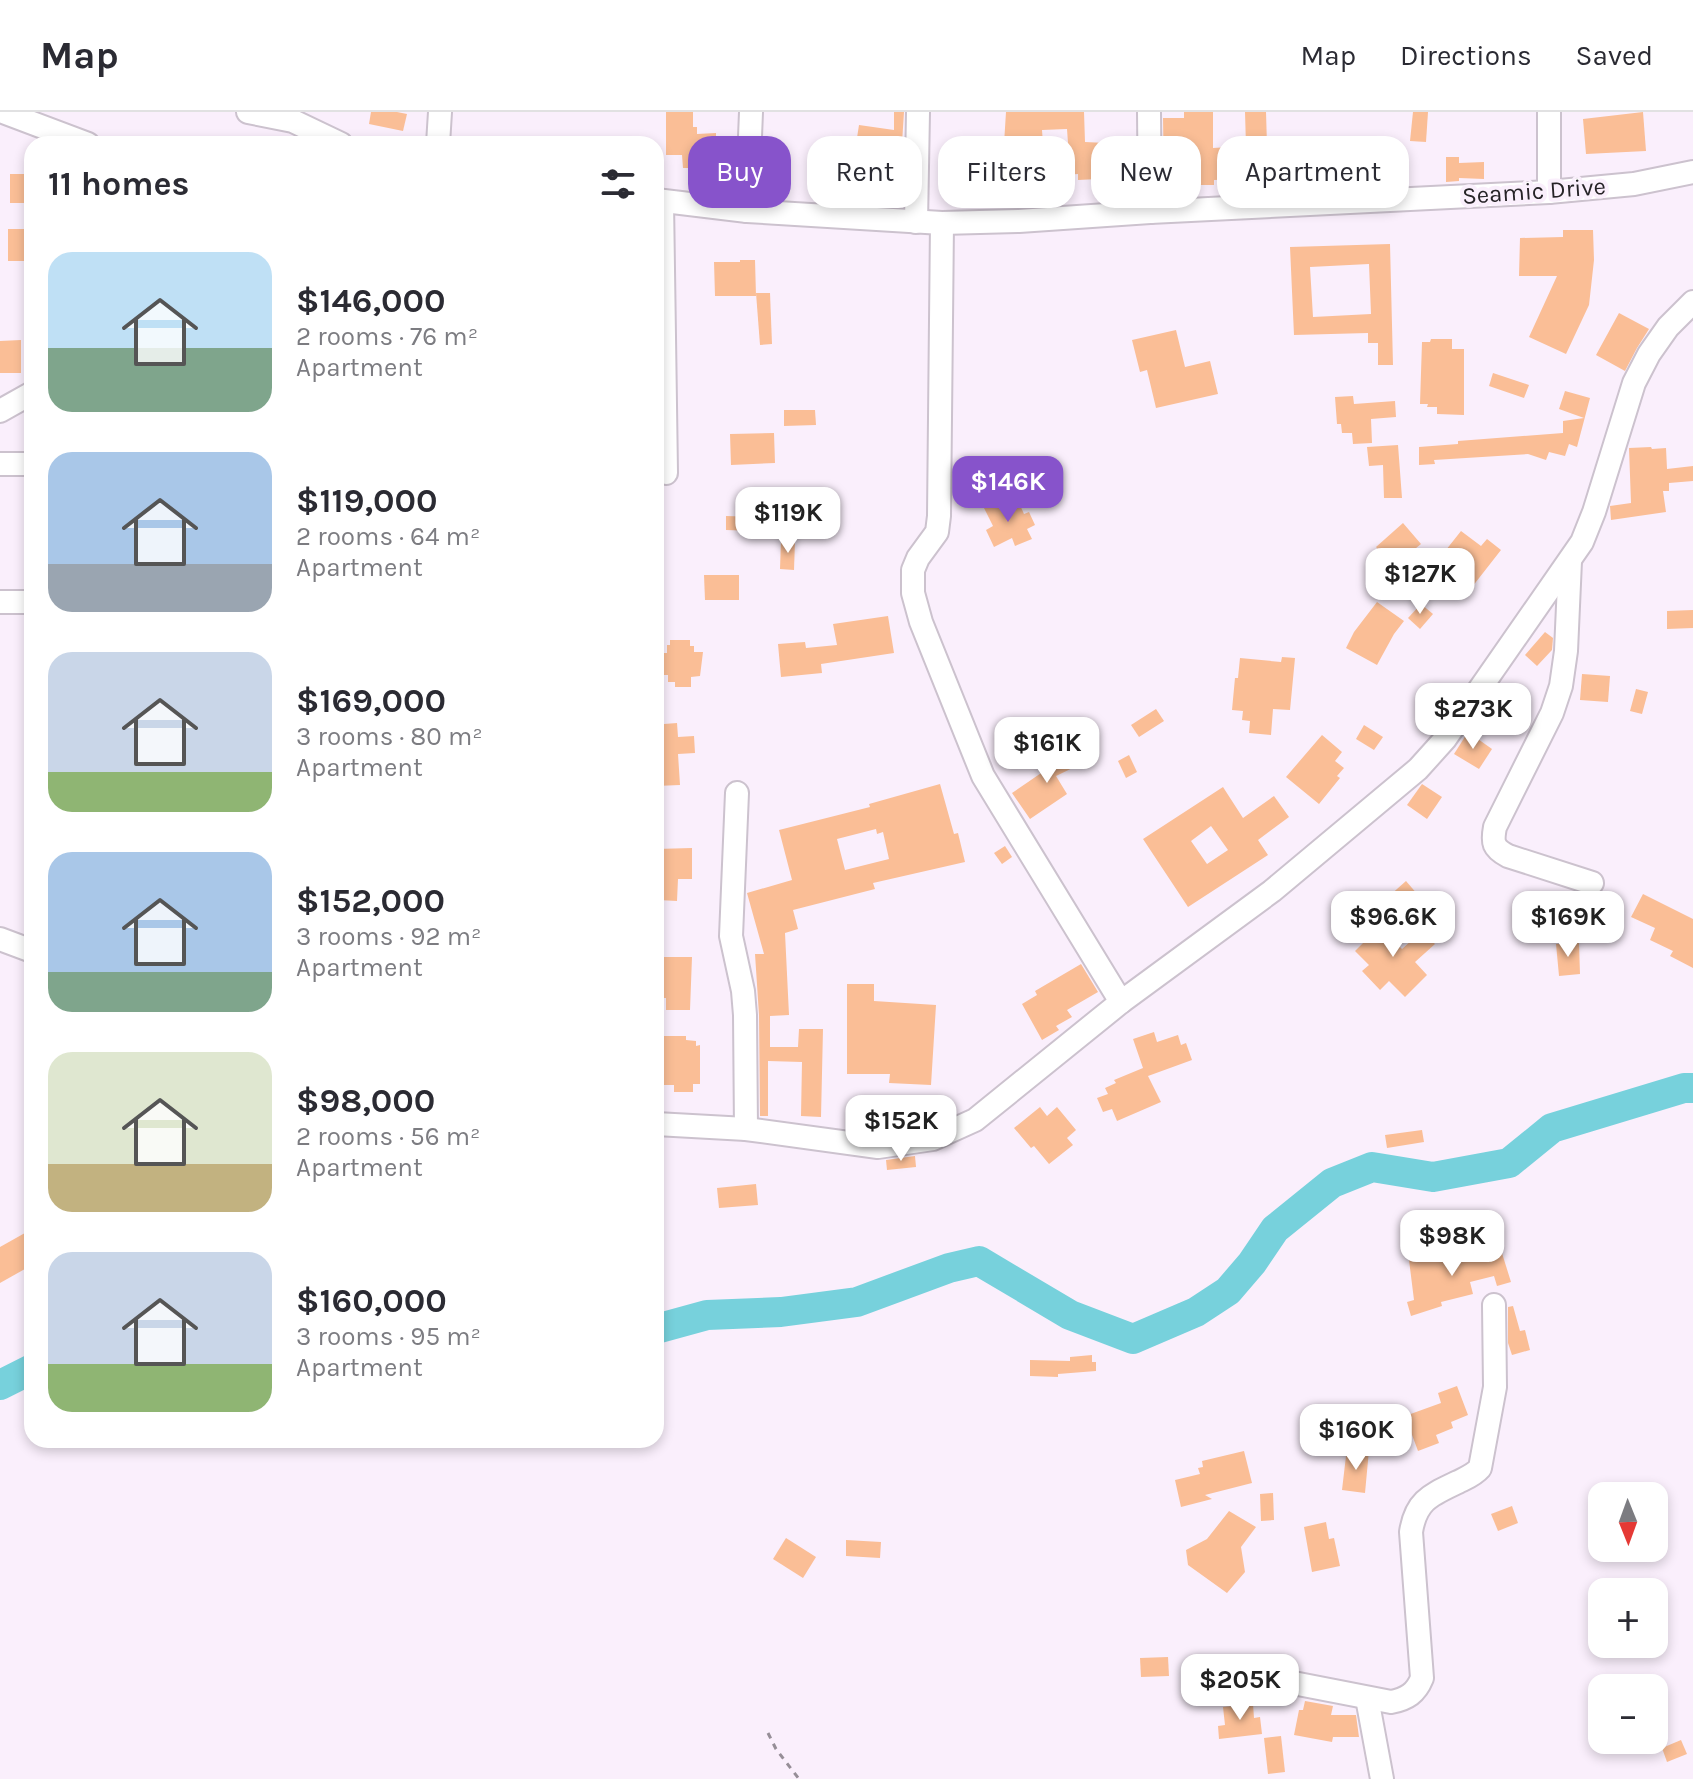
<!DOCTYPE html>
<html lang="en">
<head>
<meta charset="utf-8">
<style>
  :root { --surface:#fff; --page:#f7f7f7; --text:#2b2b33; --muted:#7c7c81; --line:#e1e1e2; --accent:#8753cb }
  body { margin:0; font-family:Karla,sans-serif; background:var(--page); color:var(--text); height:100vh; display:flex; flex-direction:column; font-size:30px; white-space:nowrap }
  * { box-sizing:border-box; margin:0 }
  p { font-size:26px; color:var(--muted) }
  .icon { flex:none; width:44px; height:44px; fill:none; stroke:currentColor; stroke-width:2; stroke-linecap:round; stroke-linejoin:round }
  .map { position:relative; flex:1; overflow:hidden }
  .details { position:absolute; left:24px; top:24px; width:640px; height:1312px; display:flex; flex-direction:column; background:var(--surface); border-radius:24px; box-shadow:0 4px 12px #0003 }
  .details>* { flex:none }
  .top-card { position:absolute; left:688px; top:24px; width:760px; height:72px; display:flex; gap:16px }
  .needle { width:52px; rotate:179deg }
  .buttons { position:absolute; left:1588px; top:1370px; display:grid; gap:16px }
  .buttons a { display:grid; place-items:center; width:80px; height:80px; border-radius:16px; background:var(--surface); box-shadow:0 4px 12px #0003; font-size:40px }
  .price { position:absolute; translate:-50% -68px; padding:0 18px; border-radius:16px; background:#fff; color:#222; font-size:26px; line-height:52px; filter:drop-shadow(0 2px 4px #0008) }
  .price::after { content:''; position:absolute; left:50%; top:48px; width:24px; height:18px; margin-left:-12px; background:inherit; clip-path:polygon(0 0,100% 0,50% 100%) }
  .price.current { background:var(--accent); color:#fff }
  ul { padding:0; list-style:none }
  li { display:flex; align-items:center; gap:24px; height:200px; padding:0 24px }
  li span { display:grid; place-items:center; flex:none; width:224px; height:160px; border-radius:24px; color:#555 }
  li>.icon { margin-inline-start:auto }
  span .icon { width:96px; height:96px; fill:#fffc; stroke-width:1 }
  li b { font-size:34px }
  h2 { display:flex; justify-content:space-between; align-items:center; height:96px; padding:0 24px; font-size:34px }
  .tag { padding:0 28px; border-radius:24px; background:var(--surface); box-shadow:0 4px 12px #0003; font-size:28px; line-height:72px }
  .tag.current { background:var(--accent); color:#fff }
  header { display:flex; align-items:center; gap:48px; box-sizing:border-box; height:112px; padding:0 40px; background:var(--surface); border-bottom:2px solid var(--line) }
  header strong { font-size:38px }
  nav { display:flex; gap:44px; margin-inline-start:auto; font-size:28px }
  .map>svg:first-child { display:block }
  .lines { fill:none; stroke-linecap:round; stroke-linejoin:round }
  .river { stroke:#77d1dc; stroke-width:30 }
  .building { fill:#fabe96; fill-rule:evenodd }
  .minor-casing { stroke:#ccc2ce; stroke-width:26 }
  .path { stroke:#968e97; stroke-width:3; stroke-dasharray:6 6; stroke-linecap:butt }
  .minor { stroke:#fff; stroke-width:22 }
  .labels { text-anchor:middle; stroke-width:8; stroke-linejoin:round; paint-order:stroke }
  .street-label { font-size:24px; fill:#262327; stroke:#faeffc }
</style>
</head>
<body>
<header>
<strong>Map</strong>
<nav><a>Map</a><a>Directions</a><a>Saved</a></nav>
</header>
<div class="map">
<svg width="1693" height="1667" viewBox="0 0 1693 1667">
  <rect width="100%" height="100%" fill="#faeffc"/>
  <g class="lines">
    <g class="river">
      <polyline points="656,1217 707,1203 781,1200 857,1190 949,1156 979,1149 1070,1203 1133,1227 1196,1200 1228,1179 1252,1151 1275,1117 1332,1071 1372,1055 1433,1065 1509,1051 1552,1016 1684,976 1693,976"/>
      <polyline points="0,1273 32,1257"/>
    </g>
  </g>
  <g class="building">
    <polygon points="371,0 397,0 407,2 403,19 369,12"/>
    <polygon points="666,0 693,0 693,15 697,15 697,22 716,21 716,42 708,42 708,50 697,50 697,56 683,56 682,43 666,43"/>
    <polygon points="894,0 904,0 901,47 886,45 883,65 869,63 872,48 854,45 859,13 894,18"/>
    <polygon points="1006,0 1084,0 1085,30 1106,31 1107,40 1113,40 1113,60 1097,60 1098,67 1078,68 1078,62 1064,63 1064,45 1069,45 1067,17 1042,18 1044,46 1026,47 1025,34 1004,32"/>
    <polygon points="1184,0 1213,0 1213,36 1246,34 1245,0 1266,0 1268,66 1214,68 1214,73 1164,73 1163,6 1184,6"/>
    <polygon points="1413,0 1428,0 1426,30 1410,29"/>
    <polygon points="1643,0 1646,39 1586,42 1583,7"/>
    <polygon points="1446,45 1459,45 1459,51 1484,50 1484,67 1459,66 1459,69 1446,70"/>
    <rect x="10" y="62" width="22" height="29"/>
    <rect x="8" y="117" width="24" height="32"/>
    <polygon points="1563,118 1593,118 1594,148 1589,193 1566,242 1529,225 1557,164 1519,164 1520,126 1563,125"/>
    <path d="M1390 132 1393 253H1378V231H1368V221L1294 223 1290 135ZM1369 152 1371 202 1313 205 1310 155Z"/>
    <polygon points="740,148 755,148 756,184 715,184 714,150 740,150"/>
    <polygon points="756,181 770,181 772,232 760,233"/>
    <polygon points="1619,201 1649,217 1637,236 1625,259 1596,243"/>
    <polygon points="1176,218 1185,255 1210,249 1218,282 1156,296 1147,258 1140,260 1132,228"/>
    <polygon points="1431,227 1452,227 1452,237 1464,237 1464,303 1437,302 1437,295 1427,295 1428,292 1420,292 1422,230 1430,230"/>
    <polygon points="21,228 21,261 0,261 0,229"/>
    <polygon points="1493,261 1529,273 1524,286 1489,274"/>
    <polygon points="1565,279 1590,286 1577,335 1569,332 1565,344 1549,340 1546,348 1528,342 1434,348 1435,352 1419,353 1419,335 1458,332 1458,329 1563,321 1563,309 1584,306 1559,297"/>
    <polygon points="1353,284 1354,292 1395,289 1396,305 1371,307 1372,331 1353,332 1352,321 1342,321 1341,312 1337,312 1335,285"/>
    <polygon points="784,298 815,298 816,313 784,314"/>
    <polygon points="774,321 775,351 731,353 730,322"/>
    <polygon points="1398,333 1402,386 1384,386 1383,353 1369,354 1367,335"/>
    <polygon points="1651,335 1652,337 1666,336 1667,357 1693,354 1693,369 1669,371 1669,379 1663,379 1666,400 1611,408 1610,394 1631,391 1629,336"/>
    <polygon points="1002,387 1008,399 1020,393 1024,402 1029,400 1035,413 1027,417 1032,427 1015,434 1012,426 994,435 986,418 993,414 984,396"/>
    <polygon points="726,404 757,405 756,419 726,418"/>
    <polygon points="1403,411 1421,432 1410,441 1408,438 1391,453 1376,435"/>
    <polygon points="1461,419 1481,434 1487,427 1501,438 1465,484 1449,472 1460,457 1442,443"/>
    <polygon points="781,428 795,429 794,458 780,457"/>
    <polygon points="704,463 739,463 739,488 705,488"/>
    <polygon points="1377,490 1404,509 1394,522 1377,553 1346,536 1354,520"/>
    <polygon points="1421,492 1433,502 1420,517 1408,506"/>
    <polygon points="1693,498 1693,516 1667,517 1667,499"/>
    <polygon points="888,504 894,541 821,552 822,561 781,565 778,532 805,530 806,536 837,533 833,512"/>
    <polygon points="1545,520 1553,526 1552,538 1537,554 1525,543"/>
    <polygon points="670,528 690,528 690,534 694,534 694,540 703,540 700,564 691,565 691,575 675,575 675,570 668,570 668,563 664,563 664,541 667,541 667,533 670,533"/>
    <polygon points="1282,545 1295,546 1290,598 1273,597 1271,623 1249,621 1250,609 1242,608 1243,599 1232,598 1235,566 1238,566 1240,546 1281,550"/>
    <polygon points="1582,562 1610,564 1608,590 1580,588"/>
    <polygon points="1636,577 1648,580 1642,602 1630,599"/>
    <polygon points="1156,597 1164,609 1139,625 1131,613"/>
    <polygon points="677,611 678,625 694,624 695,641 678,642 680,673 656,674 656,626 664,625 664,612"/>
    <polygon points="1364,613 1383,625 1374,638 1356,627"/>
    <polygon points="1468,620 1492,637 1479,657 1454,642"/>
    <polygon points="1322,623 1342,640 1335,649 1344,656 1337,664 1340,666 1319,692 1286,665"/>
    <polygon points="1081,636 1087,649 1056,664 1067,682 1030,707 1012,681 1050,655 1053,659 1049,651"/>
    <polygon points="1129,643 1137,660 1126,666 1118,649"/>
    <path d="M940 672 954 722 958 721 965 750 873 771 875 777 793 798 798 817 785 821 789 903 770 904V935H798L799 917H823L821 1005 801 1004 802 950 768 949V1004H760L759 903 755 842H764L747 781 792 768 779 718 870 695 869 692ZM876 717 877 722 883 720 889 747 845 758 837 727Z"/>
    <polygon points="1422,672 1442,685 1427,707 1407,693"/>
    <path d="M1223 675 1243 706 1274 684 1289 705 1258 728 1268 743 1188 795 1143 727ZM1211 714 1228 738 1207 752 1191 729Z"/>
    <polygon points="1005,734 1012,745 1002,752 994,741"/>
    <polygon points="692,736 692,767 678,767 677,789 658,788 659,767 656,767 656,737"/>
    <polygon points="1406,769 1418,783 1391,807 1379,793"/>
    <polygon points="1643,782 1693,807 1693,856 1670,844 1673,839 1650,828 1655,816 1631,805"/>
    <polygon points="1374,809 1402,837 1422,819 1435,832 1415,850 1427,863 1405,885 1389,869 1380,878 1362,859 1369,853 1355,839 1364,830 1358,824"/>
    <polygon points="1579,831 1580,862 1559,864 1556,832"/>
    <polygon points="662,845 692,845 690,898 666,898 666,886 656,886 656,851 662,851"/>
    <polygon points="1081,852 1098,880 1067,898 1072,905 1056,914 1059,918 1042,928 1022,892 1037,883 1035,879"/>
    <polygon points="847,872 874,872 874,889 936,893 931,973 889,971 890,962 847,962"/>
    <polygon points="1154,920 1157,930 1178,923 1181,933 1186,931 1192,948 1148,964 1161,990 1117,1009 1112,997 1103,1000 1097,986 1108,982 1105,976 1116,971 1114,968 1143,956 1133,927"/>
    <polygon points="656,924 686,924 686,928 696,929 696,934 700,933 700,972 693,972 693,980 674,980 674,973 657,973"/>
    <polygon points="1040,995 1047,1004 1057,995 1076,1018 1067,1026 1073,1033 1049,1052 1034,1034 1031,1036 1014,1016"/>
    <polygon points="1422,1018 1424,1030 1387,1036 1385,1023"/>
    <polygon points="915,1044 916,1055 887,1058 886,1048"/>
    <polygon points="756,1072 758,1093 719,1096 717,1076"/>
    <polygon points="32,1117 32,1153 0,1171 0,1135"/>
    <polygon points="1501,1138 1511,1170 1497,1174 1494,1164 1470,1170 1473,1182 1441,1190 1442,1194 1411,1204 1407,1190 1414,1188 1409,1148 1438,1144 1439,1147 1469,1139 1471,1147"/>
    <polygon points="1513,1194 1520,1219 1525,1218 1530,1238 1512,1243 1508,1231 1508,1195"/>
    <polygon points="1092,1243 1092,1250 1096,1250 1096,1259 1058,1262 1058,1265 1030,1264 1030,1248 1070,1249 1070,1245"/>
    <polygon points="1457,1274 1468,1303 1451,1310 1453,1316 1436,1323 1439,1331 1418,1339 1405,1304 1441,1291 1438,1281"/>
    <polygon points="1356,1337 1369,1338 1365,1381 1342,1378 1346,1344 1355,1345"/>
    <polygon points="1244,1339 1252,1371 1205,1383 1212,1387 1181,1395 1175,1368 1200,1362 1198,1356 1203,1355 1202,1349"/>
    <polygon points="1273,1381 1274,1408 1261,1409 1260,1382"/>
    <polygon points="1512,1394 1518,1411 1498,1419 1491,1402"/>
    <polygon points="1229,1399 1256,1415 1241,1435 1245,1460 1227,1481 1188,1453 1186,1438 1207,1427"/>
    <polygon points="1326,1410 1329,1427 1334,1426 1340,1454 1312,1460 1304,1415"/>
    <polygon points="786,1426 816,1445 803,1466 773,1447"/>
    <polygon points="846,1428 881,1430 880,1446 846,1444"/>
    <polygon points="1168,1545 1169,1564 1141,1565 1140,1546"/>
    <polygon points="1305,1589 1333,1594 1331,1603 1356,1603 1359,1625 1333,1625 1332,1630 1294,1623 1299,1598 1303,1598"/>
    <polygon points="1253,1592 1254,1606 1260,1605 1262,1622 1219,1627 1218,1614 1225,1613 1223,1595"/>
    <polygon points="1281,1624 1285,1660 1268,1662 1264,1626"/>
    <polygon points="1681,1628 1687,1642 1667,1650 1662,1636"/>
  </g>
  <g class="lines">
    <defs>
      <g id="minor">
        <polyline points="3,0 88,32"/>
        <polyline points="248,0 293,9 341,32"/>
        <polyline points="1149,0 1150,100"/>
        <polyline points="438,32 440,0"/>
        <polyline points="1549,80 1549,0"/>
        <polyline points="656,88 747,99 942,111 1019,109 1150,100 1549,80 1634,72 1693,60"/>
        <polyline points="662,89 666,361"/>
        <polyline points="747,99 751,0"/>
        <polyline points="916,110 918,0"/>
        <polyline points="942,111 939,404 937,420 918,446 913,458 913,481 921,510 983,664 1121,890"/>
        <polyline points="0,299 32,281"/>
        <polyline points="0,352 32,352"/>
        <path d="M1570 449 1566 539 1561 574 1552 601 1495 715C1492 731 1493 736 1508 744L1592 771"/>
        <polyline points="0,490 32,490"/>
        <polyline points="737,681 731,824 743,879 745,903 746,1017"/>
        <polyline points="0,827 32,839"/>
        <polyline points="656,1012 746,1017 878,1035 933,1027 975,1008 1121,890 1272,779 1418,657 1445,627 1582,430 1594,400 1634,271 1649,242 1668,215 1693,190"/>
        <path d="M1252 1563 1391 1590C1407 1587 1416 1581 1422 1566L1411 1420C1416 1388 1431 1383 1458 1370 1466 1366 1474 1363 1480 1356L1495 1275 1494 1193"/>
        <polyline points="1367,1586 1382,1667"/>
      </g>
    </defs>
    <use href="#minor" class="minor-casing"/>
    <polyline class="path" points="768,1621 776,1637 799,1667"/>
    <use href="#minor" class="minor"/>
  </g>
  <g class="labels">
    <g class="street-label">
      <text transform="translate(1534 79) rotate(-4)" y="8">Seamic Drive</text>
    </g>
  </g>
</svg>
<div class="buttons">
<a><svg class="needle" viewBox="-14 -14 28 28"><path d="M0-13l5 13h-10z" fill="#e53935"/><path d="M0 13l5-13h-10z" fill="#7c7c81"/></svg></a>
<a>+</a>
<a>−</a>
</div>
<b class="price current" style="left:1008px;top:412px">$146K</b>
<b class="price" style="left:788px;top:443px">$119K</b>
<b class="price" style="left:1420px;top:504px">$127K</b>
<b class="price" style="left:1473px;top:639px">$273K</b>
<b class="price" style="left:1047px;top:673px">$161K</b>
<b class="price" style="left:1393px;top:847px">$96.6K</b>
<b class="price" style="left:1568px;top:847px">$169K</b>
<b class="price" style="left:901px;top:1051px">$152K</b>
<b class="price" style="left:1452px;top:1166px">$98K</b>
<b class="price" style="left:1356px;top:1360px">$160K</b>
<b class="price" style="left:1240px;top:1610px">$205K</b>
<div class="top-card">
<a class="tag current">Buy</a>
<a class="tag">Rent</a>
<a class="tag">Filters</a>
<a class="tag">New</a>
<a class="tag">Apartment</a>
</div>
<section class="details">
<h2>11 homes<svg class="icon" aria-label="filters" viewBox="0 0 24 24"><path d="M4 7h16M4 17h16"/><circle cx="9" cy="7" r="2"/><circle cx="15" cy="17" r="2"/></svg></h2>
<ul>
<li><span style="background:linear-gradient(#bfe0f5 60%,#7fa58c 0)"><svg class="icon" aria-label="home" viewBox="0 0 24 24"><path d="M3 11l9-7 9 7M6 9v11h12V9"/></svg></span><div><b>$146,000</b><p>2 rooms · 76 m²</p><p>Apartment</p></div></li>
<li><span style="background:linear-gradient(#a9c7e8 70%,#9aa5b1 0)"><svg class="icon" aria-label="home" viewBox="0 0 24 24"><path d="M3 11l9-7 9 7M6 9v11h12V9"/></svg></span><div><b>$119,000</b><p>2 rooms · 64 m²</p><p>Apartment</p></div></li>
<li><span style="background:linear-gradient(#c9d6e8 75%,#8fb573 0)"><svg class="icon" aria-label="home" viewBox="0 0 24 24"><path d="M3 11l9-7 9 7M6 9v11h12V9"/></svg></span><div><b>$169,000</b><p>3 rooms · 80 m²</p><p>Apartment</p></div></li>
<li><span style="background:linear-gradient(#a9c7e8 75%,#7fa58c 0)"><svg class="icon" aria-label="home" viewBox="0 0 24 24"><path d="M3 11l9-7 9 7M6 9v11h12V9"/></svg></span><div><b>$152,000</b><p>3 rooms · 92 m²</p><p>Apartment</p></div></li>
<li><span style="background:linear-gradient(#dfe7d0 70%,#c2b280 0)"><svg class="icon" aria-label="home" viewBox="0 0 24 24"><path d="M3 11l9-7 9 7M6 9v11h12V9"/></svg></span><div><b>$98,000</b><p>2 rooms · 56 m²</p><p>Apartment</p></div></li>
<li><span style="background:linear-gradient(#c9d6e8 70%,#8fb573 0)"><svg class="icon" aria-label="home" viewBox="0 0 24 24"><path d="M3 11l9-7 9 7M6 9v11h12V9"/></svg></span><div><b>$160,000</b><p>3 rooms · 95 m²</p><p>Apartment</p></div></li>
</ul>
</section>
</div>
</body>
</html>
